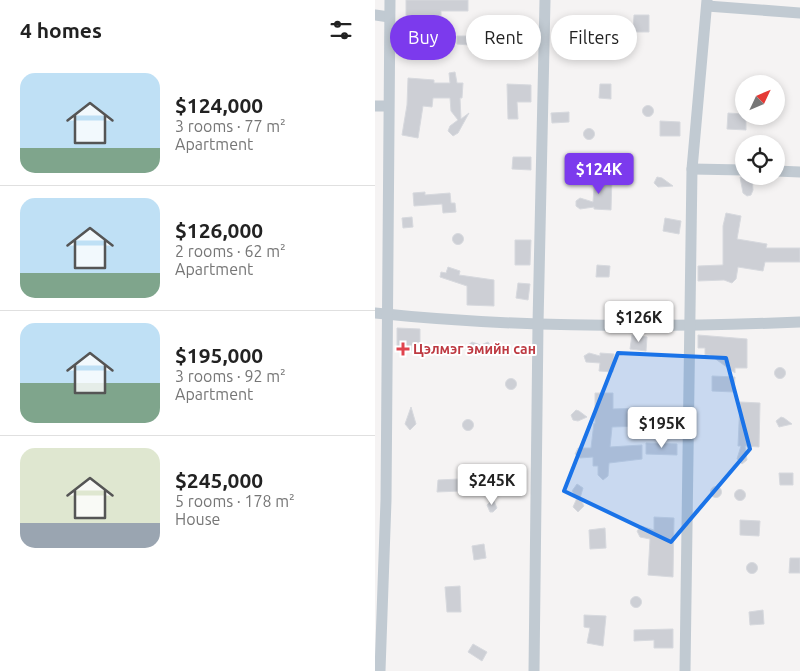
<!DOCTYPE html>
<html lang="en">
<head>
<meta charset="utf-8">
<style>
  :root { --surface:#fff; --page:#f2f2f2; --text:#222; --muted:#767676; --line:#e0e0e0; --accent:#7c3aed }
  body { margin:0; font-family:Ubuntu,sans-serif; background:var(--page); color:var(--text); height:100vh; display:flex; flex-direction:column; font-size:19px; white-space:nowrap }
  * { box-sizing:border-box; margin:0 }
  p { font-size:16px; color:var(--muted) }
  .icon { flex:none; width:28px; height:28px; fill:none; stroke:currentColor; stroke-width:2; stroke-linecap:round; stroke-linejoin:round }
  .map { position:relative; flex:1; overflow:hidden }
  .drawer { display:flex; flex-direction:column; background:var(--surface); width:375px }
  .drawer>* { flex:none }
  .hud { position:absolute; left:15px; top:15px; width:335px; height:45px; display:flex; gap:10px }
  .needle { width:32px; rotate:46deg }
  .buttons { position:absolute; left:360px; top:75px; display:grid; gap:10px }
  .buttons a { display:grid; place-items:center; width:50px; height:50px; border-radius:50%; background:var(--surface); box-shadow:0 2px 8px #0003; font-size:25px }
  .price { position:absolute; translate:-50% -42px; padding:0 11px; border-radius:5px; background:#fff; color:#222; font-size:16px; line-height:32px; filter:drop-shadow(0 1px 2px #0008) }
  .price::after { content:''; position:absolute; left:50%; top:30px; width:15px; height:11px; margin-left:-8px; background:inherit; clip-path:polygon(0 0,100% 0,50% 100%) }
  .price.current { background:var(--accent); color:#fff }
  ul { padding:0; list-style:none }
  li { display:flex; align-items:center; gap:15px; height:125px; padding:0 20px }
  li+li { border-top:1px solid var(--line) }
  li span { display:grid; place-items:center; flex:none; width:140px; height:100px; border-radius:15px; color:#555 }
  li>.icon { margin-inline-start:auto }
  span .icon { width:60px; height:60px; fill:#fffc; stroke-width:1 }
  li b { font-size:21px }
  h2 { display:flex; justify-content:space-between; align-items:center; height:60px; padding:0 20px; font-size:21px }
  .chip { padding:0 18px; border-radius:22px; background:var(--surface); box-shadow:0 2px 8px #0003; font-size:18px; line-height:45px }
  .chip.current { background:var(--accent); color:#fff }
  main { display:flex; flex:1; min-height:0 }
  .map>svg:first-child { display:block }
  .building { fill:#cdcfd5; stroke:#d7d9de }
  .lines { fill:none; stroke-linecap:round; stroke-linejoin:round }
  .street { stroke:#c1cad2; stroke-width:11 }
  .marked { fill:#1a73e8; fill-opacity:0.2; stroke:#1a73e8; stroke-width:4; stroke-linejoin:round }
  .health-dot { fill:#e0444e; stroke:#fff; stroke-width:2 }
  .labels { text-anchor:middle; stroke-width:4; stroke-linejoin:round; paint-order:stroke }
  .health-label { font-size:14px; font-weight:bold; fill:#be3a42; stroke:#fff; text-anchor:start }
</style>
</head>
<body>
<main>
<section class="drawer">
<h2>4 homes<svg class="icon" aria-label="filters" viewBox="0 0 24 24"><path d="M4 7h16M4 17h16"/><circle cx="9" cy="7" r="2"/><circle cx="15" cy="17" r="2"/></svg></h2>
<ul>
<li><span style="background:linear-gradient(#bfe0f5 75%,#7fa58c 0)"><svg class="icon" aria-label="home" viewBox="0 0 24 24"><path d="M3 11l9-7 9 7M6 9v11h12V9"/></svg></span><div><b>$124,000</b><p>3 rooms · 77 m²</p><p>Apartment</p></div></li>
<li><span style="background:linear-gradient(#bfe0f5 75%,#7fa58c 0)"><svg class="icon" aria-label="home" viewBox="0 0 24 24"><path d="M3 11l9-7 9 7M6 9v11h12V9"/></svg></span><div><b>$126,000</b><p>2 rooms · 62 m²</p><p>Apartment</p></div></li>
<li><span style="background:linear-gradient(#bfe0f5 60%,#7fa58c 0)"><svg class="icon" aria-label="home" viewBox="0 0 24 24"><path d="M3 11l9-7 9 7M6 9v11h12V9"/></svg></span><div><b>$195,000</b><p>3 rooms · 92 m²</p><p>Apartment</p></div></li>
<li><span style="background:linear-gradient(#dfe7d0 75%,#9aa5b1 0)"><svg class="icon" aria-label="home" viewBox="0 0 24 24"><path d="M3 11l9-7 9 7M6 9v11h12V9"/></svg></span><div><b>$245,000</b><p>5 rooms · 178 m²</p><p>House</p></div></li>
</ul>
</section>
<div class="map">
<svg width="425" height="671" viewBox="0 0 425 671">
  <rect width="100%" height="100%" fill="#f5f3f3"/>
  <g class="building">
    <polygon points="31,0 93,0 93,11 66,11 66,16 31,16"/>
    <polygon points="259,15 274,15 274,32 258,32"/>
    <polygon points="94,33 112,33 112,42 128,38 132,45 127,49 112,45 112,49 94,48 94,45 82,44 82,36 94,36"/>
    <polygon points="80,72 82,83 88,83 87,98 85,98 86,119 94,113 83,133 78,136 73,131 75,126 83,120 76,111 75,98 58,98 57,107 48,106 43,138 27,135 32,105 33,78 59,80 59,83 75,83 74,73"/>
    <polygon points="132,84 156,85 156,102 142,102 143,119 133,119"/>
    <polygon points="225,84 236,84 236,99 224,98"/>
    <circle cx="273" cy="111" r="5.5"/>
    <polygon points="194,112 194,122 177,123 176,113"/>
    <polygon points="353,113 369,114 369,116 371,116 371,130 352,129"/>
    <polygon points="285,121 305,122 305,136 285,136"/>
    <circle cx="214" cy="134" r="5.5"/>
    <polygon points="138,157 156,157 156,170 137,169"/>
    <polygon points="220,175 237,176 236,210 219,209 219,207 205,209 201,206 201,201 205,198 218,202"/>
    <polygon points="282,177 287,178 298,186 283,187 279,183"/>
    <polygon points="365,177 377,177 378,190 376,195 372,196 368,193"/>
    <polygon points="50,192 50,195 75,193 76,203 80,203 81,212 68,213 67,204 39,206 38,193"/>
    <polygon points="351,213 366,216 362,239 392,244 391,248 425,248 425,262 390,262 388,271 363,267 361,279 357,283 349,280 323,281 323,266 348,265 348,226"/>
    <polygon points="37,217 38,227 28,228 27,218"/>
    <polygon points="290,218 306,221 304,234 288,231"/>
    <circle cx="83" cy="239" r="5.5"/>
    <polygon points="140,240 156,240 155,265 140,265"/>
    <polygon points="222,265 235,266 234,277 221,277"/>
    <polygon points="73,267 85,271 84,275 119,280 119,306 92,305 92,286 65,277 66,272 71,273"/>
    <polygon points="143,283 155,284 153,300 141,298"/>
    <polygon points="22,328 45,329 45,351 22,351"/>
    <polygon points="257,335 272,337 271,351 255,349"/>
    <polygon points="323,335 372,339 372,368 360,368 360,373 335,355 330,355 330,348 323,348"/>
    <polygon points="97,342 106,345 113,342 117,348 113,352 106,349 96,352 92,346"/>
    <polygon points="214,353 225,356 225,353 239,354 238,372 224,371 225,363 211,362 209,356"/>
    <circle cx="405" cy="373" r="5.5"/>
    <polygon points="337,376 360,377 359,392 337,391"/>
    <circle cx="136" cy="384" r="5.5"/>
    <polygon points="220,393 238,393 238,409 269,408 269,426 237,427 235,447 267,445 267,459 234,463 233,476 228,480 223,475 223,466 218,466 218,457 205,458 200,454 203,448 216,448 219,423 220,424"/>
    <polygon points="365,402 385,403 384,447 370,446 372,460 367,464 362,459 366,446 363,446"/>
    <polygon points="36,407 41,424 35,430 30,424"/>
    <polygon points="201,410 204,411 212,417 203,421 198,420 196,415"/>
    <polygon points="406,417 409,418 417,424 404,427 401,421"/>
    <circle cx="93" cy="425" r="5.5"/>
    <polygon points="271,443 302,444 302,455 271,454"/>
    <polygon points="404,473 418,473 418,485 405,485"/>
    <polygon points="84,479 85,491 62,492 63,480"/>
    <polygon points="120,479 133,480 133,491 120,491"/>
    <polygon points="202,484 208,488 205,498 209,506 203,512 198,507 202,498 197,491"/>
    <circle cx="341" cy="492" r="5.5"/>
    <circle cx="365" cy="495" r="5.5"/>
    <polygon points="118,499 122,508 118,512 115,512 112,505"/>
    <polygon points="279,517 299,518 298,577 273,575 275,539 265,537 262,531 266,526 279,530"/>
    <polygon points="365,520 385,521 384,536 365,535"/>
    <polygon points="230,528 231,548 215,549 214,530"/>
    <polygon points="109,544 111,558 99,560 97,546"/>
    <polygon points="415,558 425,558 425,573 414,573"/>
    <circle cx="377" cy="568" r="5.5"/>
    <polygon points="85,586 86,612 72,612 70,587"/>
    <circle cx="261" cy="602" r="5.5"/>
    <polygon points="388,610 389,624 375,625 374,612"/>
    <polygon points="209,615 231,616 228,646 212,643 215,628 209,627"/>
    <polygon points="298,629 298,648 279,648 279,640 259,641 259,630"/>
    <polygon points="98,644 112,652 107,661 93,652"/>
  </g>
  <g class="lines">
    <g class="street">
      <polyline points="332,6 425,13"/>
      <polyline points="0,15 14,17"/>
      <polyline points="0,106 13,106"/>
      <polyline points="317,169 369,170"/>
      <polyline points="401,171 425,172"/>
      <path d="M0 313C141 328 283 328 425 322"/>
      <polyline points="5,671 11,500 15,0"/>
      <polyline points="159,671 163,324 170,0"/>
      <polyline points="310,671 317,169 332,0"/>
    </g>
  </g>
  <path class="marked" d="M243 353 351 358 375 449 296 542 189 491Z"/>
  <path class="health-dot" d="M25.5 341.5h5v5h5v5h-5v5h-5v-5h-5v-5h5z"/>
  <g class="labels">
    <g class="health-label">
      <text x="38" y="354">Цэлмэг эмийн сан</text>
    </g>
  </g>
</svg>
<div class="buttons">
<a><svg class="needle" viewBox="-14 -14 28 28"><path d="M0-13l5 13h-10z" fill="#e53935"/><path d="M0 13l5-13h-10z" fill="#767676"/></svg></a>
<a><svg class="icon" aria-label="locate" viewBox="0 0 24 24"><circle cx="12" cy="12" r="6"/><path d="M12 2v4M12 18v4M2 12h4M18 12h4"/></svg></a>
</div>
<b class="price current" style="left:224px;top:195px">$124K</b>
<b class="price" style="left:264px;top:343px">$126K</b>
<b class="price" style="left:287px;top:449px">$195K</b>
<b class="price" style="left:117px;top:506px">$245K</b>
<div class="hud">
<a class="chip current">Buy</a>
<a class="chip">Rent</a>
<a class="chip">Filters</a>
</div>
</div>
</main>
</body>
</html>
